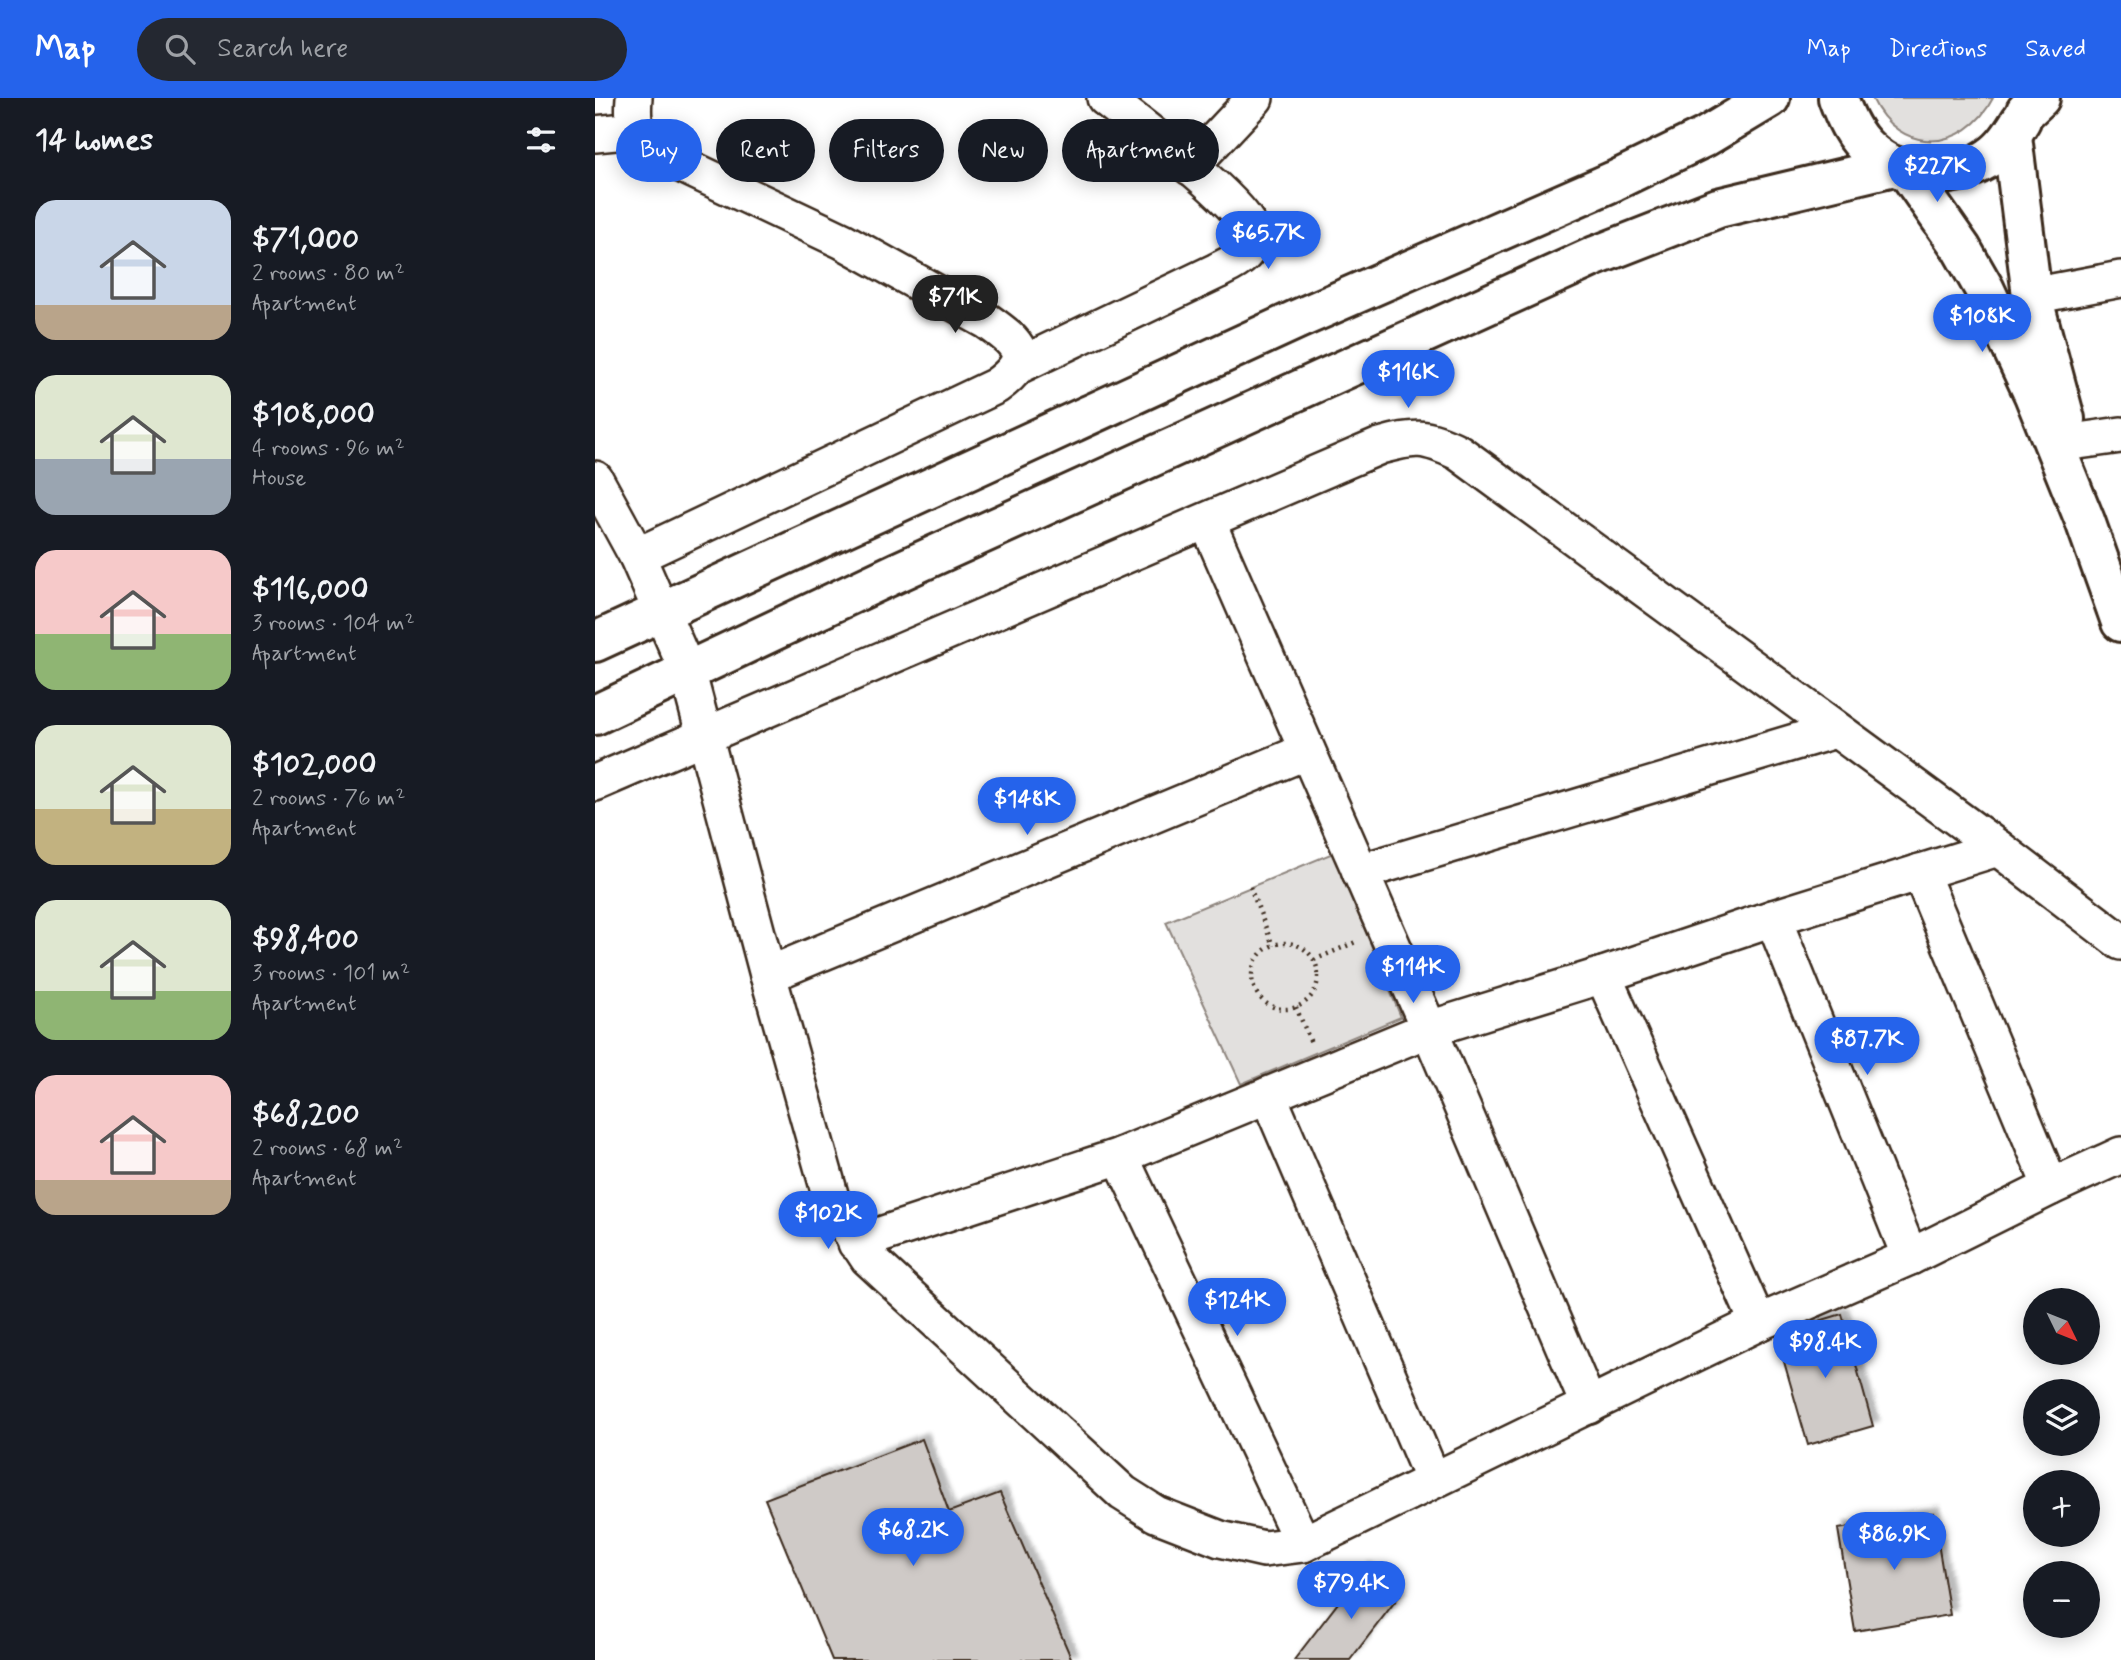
<!DOCTYPE html>
<html lang="en">
<head>
<meta charset="utf-8">
<style>
  :root { --surface:#171b24; --page:#242831; --text:#f1f3f6; --muted:#9ea1a6; --accent:#2563eb }
  body { margin:0; font-family:Mynerve,sans-serif; background:var(--page); color:var(--text); height:100vh; display:flex; flex-direction:column; font-size:26px; white-space:nowrap }
  * { box-sizing:border-box; margin:0 }
  p { font-size:23px; color:var(--muted) }
  .icon { flex:none; width:38px; height:38px; fill:none; stroke:currentColor; stroke-width:2; stroke-linecap:round; stroke-linejoin:round }
  .map { position:relative; flex:1; overflow:hidden }
  .sheet { display:flex; flex-direction:column; background:var(--surface); width:595px }
  .sheet>* { flex:none }
  .top-card { position:absolute; left:21px; top:21px; width:665px; height:63px; display:flex; gap:14px }
  .needle { width:46px; rotate:133deg }
  .fabs { position:absolute; left:1428px; top:1190px; display:grid; gap:14px }
  .fabs a { display:grid; place-items:center; width:77px; height:77px; border-radius:50%; background:var(--surface); box-shadow:0 4px 18px #0003; font-size:35px }
  .price { position:absolute; translate:-50% -60px; padding:0 16px; border-radius:24px; background:var(--accent); color:#fff; font-size:23px; line-height:46px; filter:drop-shadow(0 2px 4px #0008) }
  .price::after { content:''; position:absolute; left:50%; top:42px; width:21px; height:16px; margin-left:-10px; background:inherit; clip-path:polygon(0 0,100% 0,50% 100%) }
  .price.active { background:#222; color:#fff }
  ul { padding:0; list-style:none }
  li { display:flex; align-items:center; gap:21px; height:175px; padding:0 35px }
  li span { display:grid; place-items:center; flex:none; width:196px; height:140px; border-radius:21px; color:#555 }
  li>.icon { margin-inline-start:auto }
  span .icon { width:84px; height:84px; fill:#fffc; stroke-width:1 }
  li b { font-size:30px }
  h2 { display:flex; justify-content:space-between; align-items:center; height:84px; padding:0 35px; font-size:30px }
  .tag { padding:0 24px; border-radius:32px; background:var(--surface); box-shadow:0 4px 18px #0003; font-size:24px; line-height:63px }
  .tag.active { background:var(--accent); color:#fff }
  header { display:flex; align-items:center; gap:42px; box-sizing:border-box; height:98px; padding:0 35px; background:var(--accent); color:#fff }
  header strong { font-size:33px }
  nav { display:flex; gap:38px; margin-inline-start:auto; font-size:24px }
  .search { width:490px; height:63px; background:var(--page); display:flex; align-items:center; gap:18px; box-sizing:border-box; padding:0 24px; border-radius:38px; color:var(--muted); font-size:26px }
  main { display:flex; flex:1; min-height:0 }
  .map>svg:first-child { display:block }
  .green { fill:#e2e0de; stroke:#8e857e; stroke-width:2 }
  .building { fill:#cfcac7; stroke:#3b2a1e; stroke-width:2; filter:url(#shadow) }
  .lines { fill:none; stroke-linecap:round; stroke-linejoin:round }
  .minor-casing { stroke:#3b2a1e; stroke-width:40 }
  .tertiary-casing { stroke:#3b2a1e; stroke-width:44 }
  .trunk-casing { stroke:#3b2a1e; stroke-width:44 }
  .motorway-casing { stroke:#3b2a1e; stroke-width:44 }
  .path { stroke:#3b2a1e; stroke-width:4.5; stroke-dasharray:2 5; stroke-linecap:butt }
  .minor { stroke:#fff; stroke-width:35 }
  .tertiary { stroke:#fff; stroke-width:38 }
  .trunk { stroke:#fff; stroke-width:38 }
  .motorway { stroke:#fff; stroke-width:38 }
</style>
</head>
<body>
<header>
<strong>Map</strong>
<div class="search"><svg class="icon" aria-label="search" viewBox="0 0 24 24"><circle cx="10" cy="10" r="6"/><path d="M15 15l6 6"/></svg>Search here</div>
<nav><a>Map</a><a>Directions</a><a>Saved</a></nav>
</header>
<main>
<section class="sheet">
<h2>14 homes<svg class="icon" aria-label="filters" viewBox="0 0 24 24"><path d="M4 7h16M4 17h16"/><circle cx="9" cy="7" r="2"/><circle cx="15" cy="17" r="2"/></svg></h2>
<ul>
<li><span style="background:linear-gradient(#c9d6e8 75%,#b9a48a 0)"><svg class="icon" aria-label="home" viewBox="0 0 24 24"><path d="M3 11l9-7 9 7M6 9v11h12V9"/></svg></span><div><b>$71,000</b><p>2 rooms · 80 m²</p><p>Apartment</p></div></li>
<li><span style="background:linear-gradient(#dfe7d0 60%,#9aa5b1 0)"><svg class="icon" aria-label="home" viewBox="0 0 24 24"><path d="M3 11l9-7 9 7M6 9v11h12V9"/></svg></span><div><b>$108,000</b><p>4 rooms · 96 m²</p><p>House</p></div></li>
<li><span style="background:linear-gradient(#f6c9c9 60%,#8fb573 0)"><svg class="icon" aria-label="home" viewBox="0 0 24 24"><path d="M3 11l9-7 9 7M6 9v11h12V9"/></svg></span><div><b>$116,000</b><p>3 rooms · 104 m²</p><p>Apartment</p></div></li>
<li><span style="background:linear-gradient(#dfe7d0 60%,#c2b280 0)"><svg class="icon" aria-label="home" viewBox="0 0 24 24"><path d="M3 11l9-7 9 7M6 9v11h12V9"/></svg></span><div><b>$102,000</b><p>2 rooms · 76 m²</p><p>Apartment</p></div></li>
<li><span style="background:linear-gradient(#dfe7d0 65%,#8fb573 0)"><svg class="icon" aria-label="home" viewBox="0 0 24 24"><path d="M3 11l9-7 9 7M6 9v11h12V9"/></svg></span><div><b>$98,400</b><p>3 rooms · 101 m²</p><p>Apartment</p></div></li>
<li><span style="background:linear-gradient(#f6c9c9 75%,#b9a48a 0)"><svg class="icon" aria-label="home" viewBox="0 0 24 24"><path d="M3 11l9-7 9 7M6 9v11h12V9"/></svg></span><div><b>$68,200</b><p>2 rooms · 68 m²</p><p>Apartment</p></div></li>
</ul>
</section>
<div class="map">
<svg width="1526" height="1562" viewBox="0 0 1526 1562">
  <defs>
    <filter id="shadow"><feDropShadow dx="6" dy="-6" stdDeviation="2" flood-color="#0004"/></filter>
  </defs>
  <rect width="100%" height="100%" fill="#fff"/>
  <filter id="ink" filterUnits="userSpaceOnUse"><feTurbulence type="fractalNoise" baseFrequency=".0143" numOctaves="2"/><feDisplacementMap in="SourceGraphic" scale="14" xChannelSelector="R" yChannelSelector="G"/><feConvolveMatrix kernelMatrix="1 2 1 2 8 2 1 2 1" color-interpolation-filters="sRGB"/></filter>
  <g filter="url(#ink)">
    <g class="green">
      <path d="M1277 0H1398C1370 55 1304 58 1277 0Z"/>
      <polygon points="738,755 806,919 646,986 571,824"/>
    </g>
    <g class="building">
      <polygon points="1247,1216 1278,1328 1213,1347 1181,1236"/>
      <polygon points="327,1341 354,1414 405,1395 477,1562 237,1562 170,1401"/>
      <polygon points="1338,1415 1355,1517 1260,1533 1243,1431"/>
      <polygon points="769,1471 805,1497 755,1562 699,1562"/>
    </g>
    <g class="lines">
      <defs>
        <g id="minor">
          <path d="M39 0C37 23 39 40 60 54L248 143 392 223C425 246 440 260 401 288L42 458"/>
          <polyline points="0,36 41,32"/>
          <polyline points="595,69 660,0"/>
          <polyline points="1437,198 1526,181"/>
          <path d="M423 268 622 173C637 165 657 158 657 137 657 110 536 21 510 0"/>
          <polyline points="1476,344 1526,337"/>
          <polyline points="0,381 42,458 92,572 173,877 238,1107 273,1160 528,1395 561,1416 625,1441 669,1451 708,1446 1163,1225 1315,1159 1456,1089 1526,1057"/>
          <polyline points="612,423 834,931 994,1308"/>
          <path d="M0 685 785 348C821 338 829 338 863 354L1403 750 1526 844"/>
          <polyline points="765,774 1240,632"/>
          <polyline points="1325,774 1456,1089"/>
          <polyline points="1178,820 1315,1159"/>
          <polyline points="173,877 712,653"/>
          <polyline points="1008,877 1163,1225"/>
          <polyline points="673,997 838,1382"/>
          <polyline points="525,1058 708,1446"/>
          <polyline points="261,1145 525,1058 834,931 1008,877 1178,820 1403,750"/>
        </g>
        <g id="tertiary">
          <path d="M1243 0C1250 19 1258 37 1273 51 1306 82 1359 84 1395 59 1409 50 1418 35 1426 22"/>
          <polyline points="1417,38 1437,198 1470,321"/>
          <polyline points="1313,74 1366,150 1390,192 1439,297 1490,423 1526,524"/>
        </g>
        <g id="trunk">
          <polyline points="0,544 703,221 1019,83 1110,39 1175,0"/>
          <polyline points="0,617 303,474 1000,158 1123,110 1299,68"/>
        </g>
        <polyline id="motorway" points="1431,13 1445,0"/>
      </defs>
      <use href="#minor" class="minor-casing"/>
      <use href="#tertiary" class="tertiary-casing"/>
      <use href="#trunk" class="trunk-casing"/>
      <use href="#motorway" class="motorway-casing"/>
      <g class="path">
        <polyline points="655,789 678,848"/>
        <circle cx="690" cy="878" r="33"/>
        <polyline points="719,862 763,843"/>
        <polyline points="701,909 717,947"/>
      </g>
      <use href="#minor" class="minor"/>
      <use href="#tertiary" class="tertiary"/>
      <use href="#trunk" class="trunk"/>
      <use href="#motorway" class="motorway"/>
    </g>
  </g>
</svg>
<div class="fabs">
<a><svg class="needle" viewBox="-14 -14 28 28"><path d="M0-13l5 13h-10z" fill="#e53935"/><path d="M0 13l5-13h-10z" fill="#9ea1a6"/></svg></a>
<a><svg class="icon" aria-label="layers" viewBox="0 0 24 24"><path d="M12 4l9 5-9 5-9-5zM3 14l9 5 9-5"/></svg></a>
<a>+</a>
<a>−</a>
</div>
<b class="price" style="left:1342px;top:106px">$227K</b>
<b class="price" style="left:673px;top:173px">$65.7K</b>
<b class="price active" style="left:360px;top:237px">$71K</b>
<b class="price" style="left:1387px;top:256px">$108K</b>
<b class="price" style="left:813px;top:312px">$116K</b>
<b class="price" style="left:432px;top:739px">$148K</b>
<b class="price" style="left:818px;top:907px">$114K</b>
<b class="price" style="left:1272px;top:979px">$87.7K</b>
<b class="price" style="left:233px;top:1153px">$102K</b>
<b class="price" style="left:642px;top:1240px">$124K</b>
<b class="price" style="left:1230px;top:1282px">$98.4K</b>
<b class="price" style="left:318px;top:1470px">$68.2K</b>
<b class="price" style="left:1299px;top:1474px">$86.9K</b>
<b class="price" style="left:756px;top:1523px">$79.4K</b>
<div class="top-card">
<a class="tag active">Buy</a>
<a class="tag">Rent</a>
<a class="tag">Filters</a>
<a class="tag">New</a>
<a class="tag">Apartment</a>
</div>
</div>
</main>
</body>
</html>
